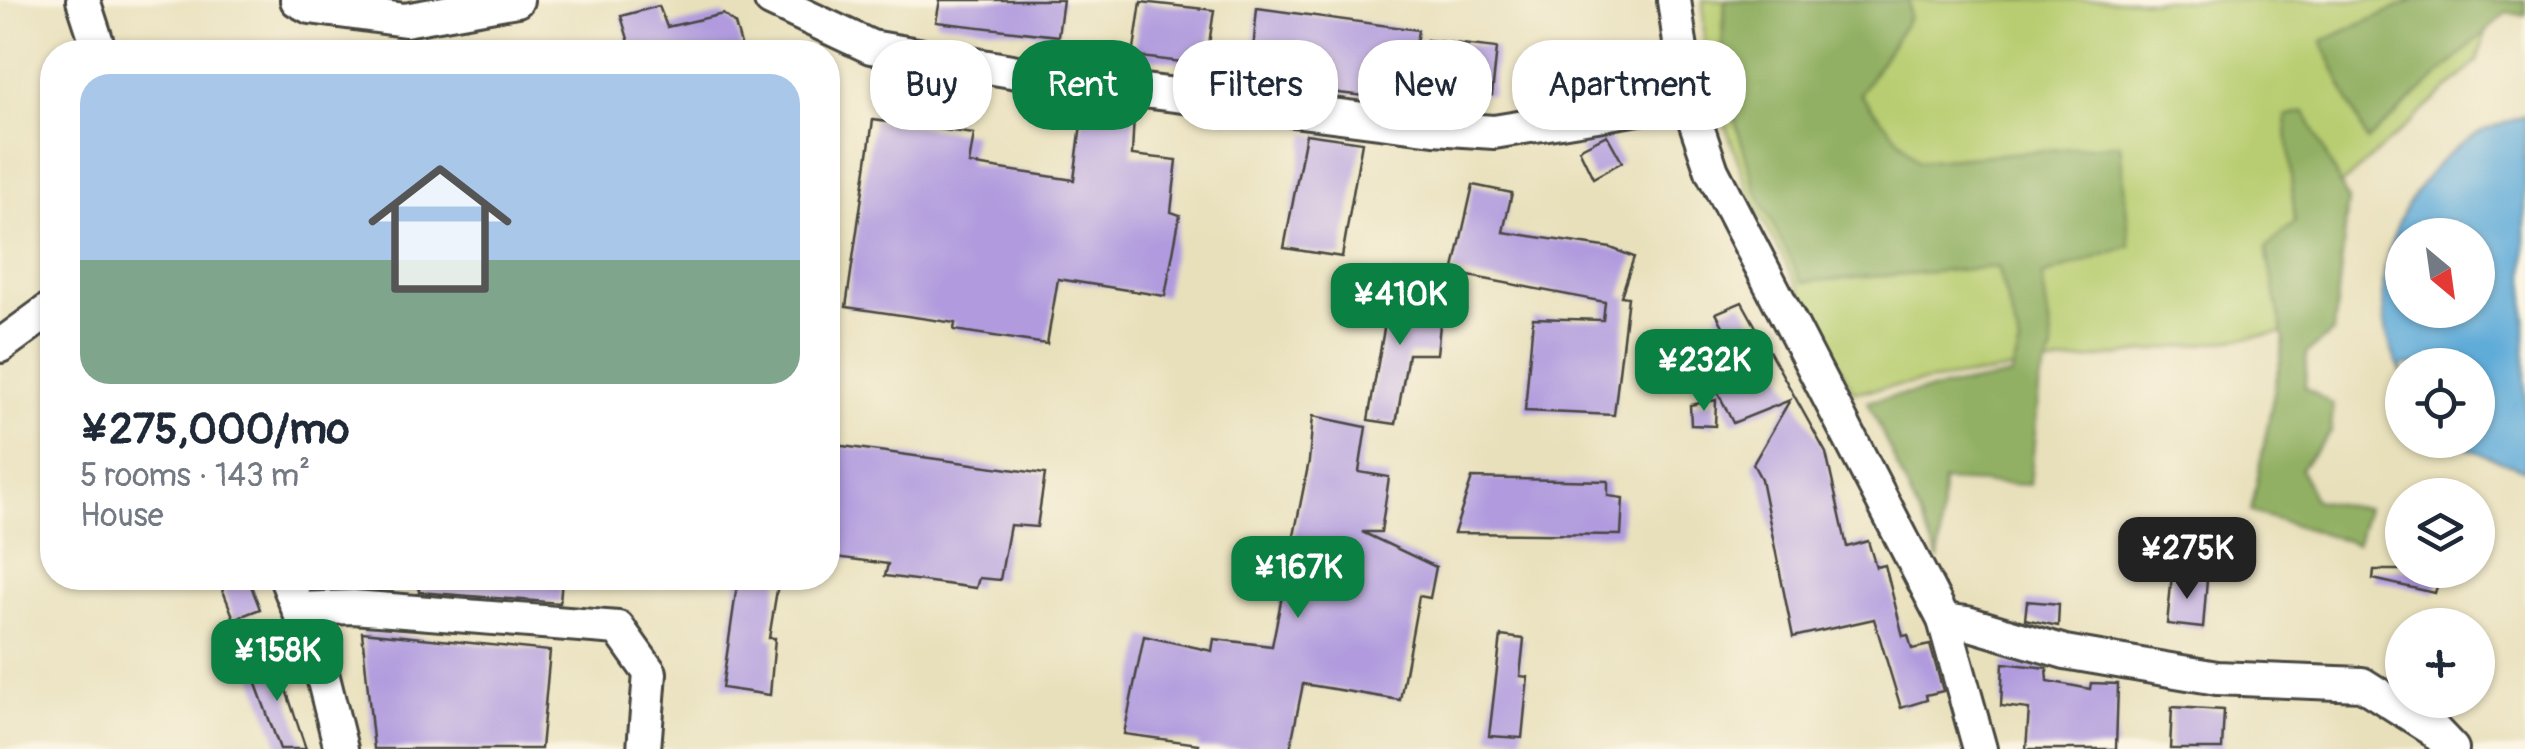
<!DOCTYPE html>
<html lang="en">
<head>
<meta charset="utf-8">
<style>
  :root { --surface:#fff; --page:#f6f6f7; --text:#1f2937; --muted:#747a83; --line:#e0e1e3; --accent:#0b8043 }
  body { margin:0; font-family:Pangolin,sans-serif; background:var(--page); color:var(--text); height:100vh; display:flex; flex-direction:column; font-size:38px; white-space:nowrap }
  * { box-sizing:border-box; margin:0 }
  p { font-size:32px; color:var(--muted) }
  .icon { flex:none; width:55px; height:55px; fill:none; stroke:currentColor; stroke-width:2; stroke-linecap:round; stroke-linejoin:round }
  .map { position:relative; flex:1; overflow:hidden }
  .side { position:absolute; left:40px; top:40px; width:800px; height:550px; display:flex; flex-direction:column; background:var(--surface); border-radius:40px; box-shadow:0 2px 8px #0004 }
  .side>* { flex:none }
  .hud { position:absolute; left:870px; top:40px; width:950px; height:90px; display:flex; gap:20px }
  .needle { width:65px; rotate:151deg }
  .buttons { position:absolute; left:2385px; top:218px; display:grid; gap:20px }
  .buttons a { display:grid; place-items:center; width:110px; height:110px; border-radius:50%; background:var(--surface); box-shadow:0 2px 8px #0004; font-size:50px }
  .price { position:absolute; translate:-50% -85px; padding:0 22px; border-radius:20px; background:var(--accent); color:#fff; font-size:32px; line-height:65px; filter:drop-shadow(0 2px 5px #0008) }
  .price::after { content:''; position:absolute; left:50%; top:60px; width:30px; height:22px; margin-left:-15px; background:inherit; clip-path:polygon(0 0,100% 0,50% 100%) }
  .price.on { background:#222; color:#fff }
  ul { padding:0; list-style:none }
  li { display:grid; align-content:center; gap:20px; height:530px; padding:0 40px }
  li+li { border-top:2px solid var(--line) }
  li span { display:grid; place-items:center; height:310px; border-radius:30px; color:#555 }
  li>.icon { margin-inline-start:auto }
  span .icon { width:180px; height:180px; fill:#fffc; stroke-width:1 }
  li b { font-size:42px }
  .tag { padding:0 35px; border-radius:40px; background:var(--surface); box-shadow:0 2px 8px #0004; font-size:35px; line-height:90px }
  .tag.on { background:var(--accent); color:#fff }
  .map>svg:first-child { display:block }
  .green { fill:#b8cd71; stroke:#727c4e; stroke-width:2.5 }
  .forest { fill:#92b063; stroke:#5e6e47; stroke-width:2.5 }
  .water { fill:#60acd9; stroke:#466c82; stroke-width:2.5; fill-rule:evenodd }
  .building { fill:#b19bde }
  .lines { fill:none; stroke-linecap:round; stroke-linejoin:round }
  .minor-casing { stroke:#474641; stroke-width:38 }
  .minor { stroke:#fff; stroke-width:32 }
</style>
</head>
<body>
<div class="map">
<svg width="2525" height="749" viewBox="0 0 2525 749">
  <rect width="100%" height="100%" fill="#fcf5e5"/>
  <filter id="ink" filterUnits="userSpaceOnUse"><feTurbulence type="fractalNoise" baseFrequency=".01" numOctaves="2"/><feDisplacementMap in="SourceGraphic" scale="20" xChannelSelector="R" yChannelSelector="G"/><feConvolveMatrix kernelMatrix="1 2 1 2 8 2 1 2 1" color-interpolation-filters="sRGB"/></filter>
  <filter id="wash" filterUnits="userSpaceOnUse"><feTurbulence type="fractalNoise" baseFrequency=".0048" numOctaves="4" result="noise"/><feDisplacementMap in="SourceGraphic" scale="40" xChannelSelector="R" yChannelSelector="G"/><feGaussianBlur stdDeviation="2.25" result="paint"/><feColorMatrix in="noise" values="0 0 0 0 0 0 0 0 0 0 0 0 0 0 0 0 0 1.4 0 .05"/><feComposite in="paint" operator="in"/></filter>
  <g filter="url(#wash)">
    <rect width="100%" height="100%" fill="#e8e0bb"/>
    <polygon class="green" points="1703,0 2496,0 2477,62 2331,194 2324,327 1854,392 1752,200 1705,68"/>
    <g class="forest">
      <polygon points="1725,0 1909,0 1909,18 1860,94 1918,161 2120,144 2130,246 2042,276 2053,351 2040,380 2030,485 1943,481 1939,560 1868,401 2011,376 2020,345 1997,267 1802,282 1757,193 1721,74"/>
      <polygon points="2415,0 2525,0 2525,16 2507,12 2367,141 2322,41"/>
      <polygon points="2305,112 2348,200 2334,332 2307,353 2305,387 2333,405 2331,432 2301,468 2314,500 2366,509 2357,544 2251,512 2284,340 2266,248 2295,222 2286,117"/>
    </g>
    <path class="water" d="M2525 116V470L2469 449 2459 440H2478V365H2402V373C2357 291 2396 182 2474 135 2489 126 2509 122 2525 116ZM2402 235H2478V310H2402Z"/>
    <g id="blocks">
      <g class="building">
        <polygon points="940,0 1063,0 1058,36 936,22"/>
        <polygon points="1141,2 1214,10 1206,65 1133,56"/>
        <polygon points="659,6 667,27 723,14 735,24 743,52 632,52 621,16"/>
        <polygon points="1257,8 1418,30 1414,58 1379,54 1374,97 1250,83"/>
        <polygon points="1427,40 1497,48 1492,95 1422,87"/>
        <polygon points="1083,108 1134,114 1132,155 1177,160 1171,212 1180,215 1165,296 1058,279 1047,344 954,330 955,323 846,307 873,120 974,134 969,164 1074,180"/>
        <polygon points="1306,134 1362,142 1342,257 1284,248"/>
        <polygon points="1607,135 1622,162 1593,178 1579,149"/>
        <polygon points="1473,185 1512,193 1503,232 1611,248 1634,257 1621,296 1628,297 1614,415 1525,411 1533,318 1603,320 1605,302 1453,273"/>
        <polygon points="1394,272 1416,277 1409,314 1441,315 1437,354 1408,354 1396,424 1368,420"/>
        <polygon points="1742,302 1826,453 1847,547 1868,541 1876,567 1885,565 1903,636 1908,635 1912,649 1930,645 1943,691 1926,695 1927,700 1901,708 1874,619 1793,637 1761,479 1753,464 1790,400 1733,423 1710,376 1742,361 1716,313"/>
        <polygon points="1716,400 1715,426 1691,425 1690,405"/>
        <polygon points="1313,416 1366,427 1359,472 1389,477 1381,532 1362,532 1436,567 1430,598 1419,596 1400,700 1303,684 1290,749 1198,749 1199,744 1124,734 1144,636 1212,651 1214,639 1272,646 1309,461"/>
        <polygon points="828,444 1045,474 1037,527 1010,525 1000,580 979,578 976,588 885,576 888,564 828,556"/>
        <polygon points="1472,478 1608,481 1608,496 1623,498 1621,535 1454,533"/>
        <polygon points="2374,570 2442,570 2435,593 2373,579"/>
        <polygon points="2172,575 2207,579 2203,628 2167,624"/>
        <polygon points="235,578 248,578 260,609 234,619 220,583"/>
        <polygon points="419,578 562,578 560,603 419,592"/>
        <polygon points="738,578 779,578 769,638 775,638 770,695 722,688"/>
        <polygon points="2027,601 2059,604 2058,626 2025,619"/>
        <polygon points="362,632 550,651 541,749 374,749"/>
        <polygon points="1501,636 1524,639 1520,676 1528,677 1522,738 1489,736"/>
        <polygon points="275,657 306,749 280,749 249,665"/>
        <polygon points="2003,663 2047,668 2048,681 2090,689 2091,683 2118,684 2116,749 2026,749 2029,709 2001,706"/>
        <polygon points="2172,707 2224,710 2222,749 2170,749"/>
      </g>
    </g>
  </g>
  <g filter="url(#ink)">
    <use href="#blocks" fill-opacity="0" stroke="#474641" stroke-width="2.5"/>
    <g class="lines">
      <defs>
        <g id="minor">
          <polyline points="83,0 100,52"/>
          <polyline points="297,0 310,7 405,20 517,0"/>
          <polyline points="771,0 871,47 1081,83 1434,128 1494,132 1688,100"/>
          <polyline points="1674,0 1688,100 1712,171 1944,620 1980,749"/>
          <polyline points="0,346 52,308"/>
          <polyline points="286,578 319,661 341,749"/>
          <polyline points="300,609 353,607 618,628 650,673 644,749"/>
          <polyline points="1944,620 1967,623 2065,652 2217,678 2362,684 2433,729 2452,749"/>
        </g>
      </defs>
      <use href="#minor" class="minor-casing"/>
      <use href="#minor" class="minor"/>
    </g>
  </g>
</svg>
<div class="buttons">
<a><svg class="needle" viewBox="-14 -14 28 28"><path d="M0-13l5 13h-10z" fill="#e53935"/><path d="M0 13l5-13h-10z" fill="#747a83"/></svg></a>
<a><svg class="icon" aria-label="locate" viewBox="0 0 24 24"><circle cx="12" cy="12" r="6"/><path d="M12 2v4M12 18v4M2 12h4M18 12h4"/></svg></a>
<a><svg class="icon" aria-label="layers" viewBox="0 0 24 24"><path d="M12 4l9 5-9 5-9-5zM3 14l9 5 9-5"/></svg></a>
<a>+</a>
</div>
<b class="price" style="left:1400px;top:348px">¥410K</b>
<b class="price" style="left:1704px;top:414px">¥232K</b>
<b class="price on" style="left:2187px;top:602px">¥275K</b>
<b class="price" style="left:1298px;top:621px">¥167K</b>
<b class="price" style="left:277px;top:704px">¥158K</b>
<div class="hud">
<a class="tag">Buy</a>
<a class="tag on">Rent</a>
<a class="tag">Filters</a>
<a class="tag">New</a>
<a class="tag">Apartment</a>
</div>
<section class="side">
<ul>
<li><span style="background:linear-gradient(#a9c7e8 60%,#7fa58c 0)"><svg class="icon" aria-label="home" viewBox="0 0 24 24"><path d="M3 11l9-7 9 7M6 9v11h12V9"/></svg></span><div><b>¥275,000/mo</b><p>5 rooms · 143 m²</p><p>House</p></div></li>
</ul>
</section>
</div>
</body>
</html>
